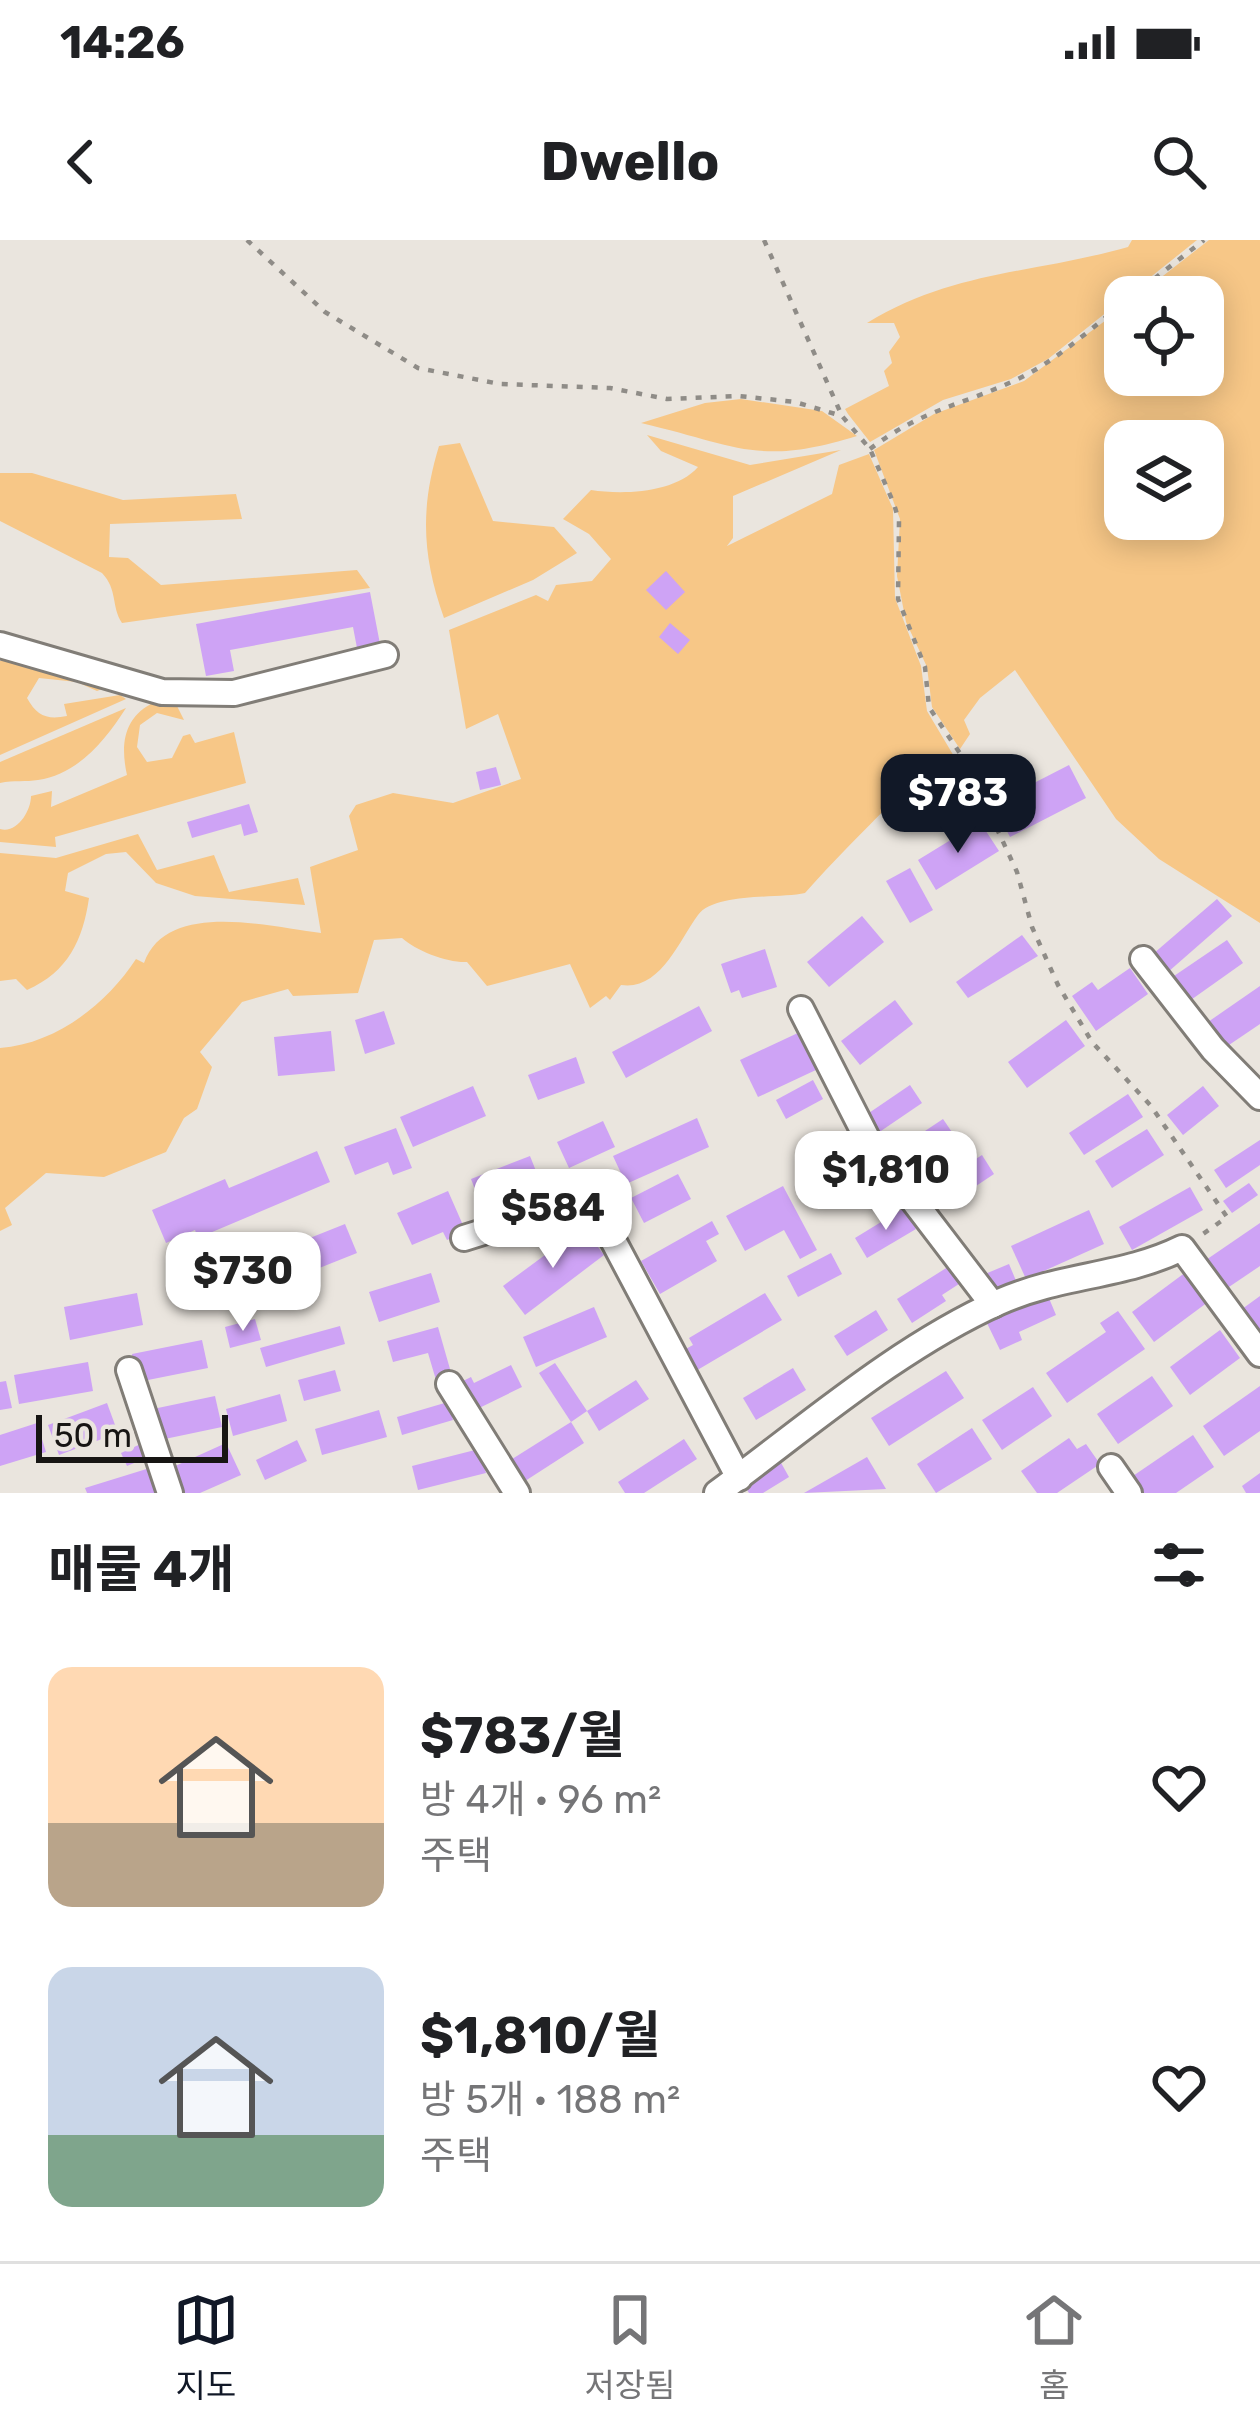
<!DOCTYPE html>
<html lang="ko">
<head>
<meta charset="utf-8">
<style>
  :root { --surface:#fff; --page:#f2f2f2; --text:#202124; --muted:#757577; --line:#e0e0e0; --accent:#111827 }
  body { margin:0; font-family:Rubik,"Noto Sans KR",sans-serif; background:var(--page); color:var(--text); height:100vh; display:flex; flex-direction:column; font-size:45px; white-space:nowrap }
  * { box-sizing:border-box; margin:0 }
  p { font-size:39px; color:var(--muted) }
  .icon { flex:none; width:66px; height:66px; fill:none; stroke:currentColor; stroke-width:2; stroke-linecap:round; stroke-linejoin:round }
  .map { position:relative; height:1253px; overflow:hidden }
  .side { display:flex; flex-direction:column; background:var(--surface); flex:1 }
  .side>* { flex:none }
  .controls { position:absolute; left:1104px; top:36px; display:grid; gap:24px }
  .controls a { display:grid; place-items:center; width:120px; height:120px; border-radius:24px; background:var(--surface); box-shadow:0 6px 30px #0003; font-size:60px }
  .scale { position:absolute; left:36px; bottom:30px; width:192px; box-sizing:border-box; padding-left:12px; border:6px solid #171513; border-top:0; font-size:33px; line-height:42px; white-space:nowrap; color:#171513; -webkit-text-stroke:9px #eae5de; paint-order:stroke }
  .price { position:absolute; translate:-50% -102px; padding:0 27px; border-radius:24px; background:#fff; color:#222; font-size:39px; line-height:78px; filter:drop-shadow(0 3px 6px #0008) }
  .price::after { content:''; position:absolute; left:50%; top:72px; width:36px; height:27px; margin-left:-18px; background:inherit; clip-path:polygon(0 0,100% 0,50% 100%) }
  .price.active { background:var(--accent); color:#fff }
  ul { padding:0; list-style:none }
  li { display:flex; align-items:center; gap:36px; height:300px; padding:0 48px }
  li span { display:grid; place-items:center; flex:none; width:336px; height:240px; border-radius:24px; color:#555 }
  li>.icon { margin-inline-start:auto }
  span .icon { width:144px; height:144px; fill:#fffc; stroke-width:1 }
  li b { font-size:51px }
  h2 { display:flex; justify-content:space-between; align-items:center; height:144px; padding:0 48px; font-size:51px }
  .status { display:flex; justify-content:space-between; align-items:center; height:84px; padding:0 60px; background:var(--surface); direction:ltr }
  .status svg { height:33px; fill:currentColor }
  header { display:flex; justify-content:space-between; align-items:center; height:156px; padding:0 48px; background:var(--surface); font-size:54px; font-weight:700 }
  .tab-bar { display:flex; justify-content:space-around; align-items:center; height:168px; border-top:3px solid var(--line); background:var(--surface); font-size:33px; color:var(--muted) }
  .tab-bar a { display:grid; justify-items:center; gap:6px }
  .tab-bar .active { color:var(--accent) }
  .map>svg:first-child { display:block }
  .green { fill:#f7c787; fill-rule:evenodd }
  .building { fill:#cea3f5 }
  .lines { fill:none; stroke-linecap:round; stroke-linejoin:round }
  .street-casing { stroke:#817d77; stroke-width:30 }
  .path { stroke:#8f8c87; stroke-width:4.5; stroke-dasharray:6 9; stroke-linecap:butt }
  .street { stroke:#fff; stroke-width:24 }
</style>
</head>
<body>
<div class="status"><b>14:26</b><svg viewBox="0 0 49 12"><path d="M0 12V9h3v3zM5 12V6h3v6zM10 12V3h3v9zM15 12V0h3v12zM26 1h20v11H26zM47 4h2v5h-2z"/></svg></div>
<header><svg class="icon" aria-label="back" viewBox="0 0 24 24"><path d="M15 5l-7 7 7 7"/></svg>Dwello<svg class="icon" aria-label="search" viewBox="0 0 24 24"><circle cx="10" cy="10" r="6"/><path d="M15 15l6 6"/></svg></header>
<div class="map">
<svg width="1260" height="1253" viewBox="0 0 1260 1253">
  <rect width="100%" height="100%" fill="#eae5de"/>
  <g class="green">
    <path d="M1132 0H1197L1048 119 1011 139 943 160 870 202 848 174 845 169 889 146 884 131 892 123 889 112 900 97 894 83H867C955 30 1033 34 1128 7Z"/>
    <path d="M1209 0H1260V683L1159 619 1116 579 1015 430 980 458 964 480 970 494 960 509 932 467 927 427 906 382 897 336 900 279 874 210 934 174 1024 141 1125 66V135H1203V57H1136ZM1125 201H1203V279H1125Z"/>
    <path d="M741 159 822 171 857 196C757 227 736 205 641 183L705 163Z"/>
    <path d="M647 195 750 225 841 210 733 256V298L727 306 832 254 839 225 869 214 893 269 895 358 921 426 927 471 958 523 926 517 887 543 892 562C862 593 834 620 805 653 780 659 715 652 698 675 679 701 660 751 621 745L610 760 606 756 590 768 570 724 487 746 467 722C448 723 416 711 402 698L374 700 358 753 293 756 288 749 242 762 200 812 212 827 197 869 184 878 166 912 104 937 46 933 5 968 12 985 0 991V808C55 804 106 765 136 719L144 723C167 659 270 687 321 693L310 627 358 610 349 576 356 565 393 553 453 563 521 539 498 474 466 489 449 390 536 355 548 361 556 345 592 341 611 319 589 294 563 279 591 250C623 255 675 253 698 227L661 211Z"/>
    <path d="M460 203 493 281 554 287 577 313 533 340 444 378C422 316 420 268 439 206Z"/>
    <path d="M0 233H32L123 260 236 254 242 279 110 284 109 317 128 318 161 345 357 330 370 348 122 383C111 366 118 350 102 333L0 281Z"/>
    <path d="M9 418 112 445 97 451 77 442 39 438 27 458C37 476 47 480 67 476L64 464 120 455 126 459 0 515V421Z"/>
    <path d="M155 462 176 464 184 480 157 473 140 485 137 507 147 522 172 518 183 496 190 494 195 503 234 492 246 543 55 597 56 607 0 602V589C17 594 31 571 31 556L52 551 51 567 127 535C120 504 124 476 155 462Z"/>
    <path d="M126 468C106 499 79 534 38 540 26 542 14 540 0 543V522Z"/>
    <path d="M138 594 157 630 214 615 229 652 298 638 305 665 195 656 156 643 126 612 106 614 68 633 65 651 89 658C83 700 68 732 27 750L16 739 0 741V613L56 618Z"/>
  </g>
  <g class="building">
    <polygon points="666,331 685,352 666,370 646,350"/>
    <polygon points="370,352 380,404 357,408 353,387 230,410 234,431 206,436 196,384"/>
    <polygon points="670,383 690,400 678,414 659,397"/>
    <polygon points="1069,525 1086,558 1010,597 993,564"/>
    <polygon points="496,527 501,545 480,550 476,532"/>
    <polygon points="249,564 258,592 244,596 241,584 192,598 187,582"/>
    <polygon points="980,582 999,611 936,650 918,620"/>
    <polygon points="910,628 933,670 910,683 886,641"/>
    <polygon points="1217,659 1232,676 1168,732 1153,714"/>
    <polygon points="862,676 884,702 829,747 807,722"/>
    <polygon points="1022,695 1038,716 968,758 956,742"/>
    <polygon points="1227,700 1243,723 1188,762 1171,738"/>
    <polygon points="765,709 777,747 742,758 739,750 731,753 721,724"/>
    <polygon points="1130,728 1148,754 1096,791 1072,756 1092,742 1098,750"/>
    <polygon points="1260,746 1260,784 1226,807 1208,782"/>
    <polygon points="895,760 913,784 860,825 841,801"/>
    <polygon points="699,766 712,791 626,838 612,812"/>
    <polygon points="384,771 395,804 365,814 355,780"/>
    <polygon points="1066,780 1085,806 1027,848 1008,822"/>
    <polygon points="331,791 335,831 278,836 274,797"/>
    <polygon points="800,792 818,829 758,857 740,820"/>
    <polygon points="576,817 585,843 538,860 528,835"/>
    <polygon points="813,840 823,859 786,879 776,860"/>
    <polygon points="910,845 922,863 875,895 863,877"/>
    <polygon points="473,846 486,876 413,907 400,877"/>
    <polygon points="1203,846 1219,866 1183,895 1167,875"/>
    <polygon points="1128,854 1143,877 1084,915 1069,893"/>
    <polygon points="697,878 709,907 626,944 613,916"/>
    <polygon points="943,879 958,901 916,929 901,907"/>
    <polygon points="603,881 615,907 569,928 557,902"/>
    <polygon points="396,888 412,928 393,935 388,922 355,935 344,907"/>
    <polygon points="1147,889 1164,915 1112,948 1095,921"/>
    <polygon points="1260,900 1260,925 1226,948 1214,930"/>
    <polygon points="854,903 867,926 822,951 809,929"/>
    <polygon points="317,911 330,942 198,998 195,990 166,1003 152,970 225,939 229,948"/>
    <polygon points="982,915 994,934 943,968 931,948"/>
    <polygon points="530,916 542,946 483,970 471,939"/>
    <polygon points="678,934 691,959 644,983 631,958"/>
    <polygon points="1249,943 1258,955 1232,973 1223,961"/>
    <polygon points="783,946 817,1010 800,1019 784,990 745,1011 726,976"/>
    <polygon points="1190,947 1203,970 1132,1010 1119,987"/>
    <polygon points="448,951 466,992 447,1000 443,992 412,1005 397,973"/>
    <polygon points="904,968 916,989 867,1018 855,998"/>
    <polygon points="1089,970 1104,1004 1026,1039 1011,1006"/>
    <polygon points="712,981 719,994 706,1001 717,1021 660,1054 641,1021"/>
    <polygon points="1260,983 1260,1026 1223,1051 1203,1022"/>
    <polygon points="345,984 357,1013 224,1066 212,1037"/>
    <polygon points="583,987 604,1015 525,1075 503,1046"/>
    <polygon points="831,1013 842,1034 798,1057 787,1036"/>
    <polygon points="1009,1024 1017,1043 993,1053 985,1034"/>
    <polygon points="951,1025 962,1042 942,1055 946,1061 912,1083 897,1059"/>
    <polygon points="1186,1032 1208,1062 1154,1102 1132,1072"/>
    <polygon points="431,1033 440,1062 379,1082 369,1052"/>
    <polygon points="1046,1051 1056,1075 1019,1092 1022,1100 1000,1110 985,1079"/>
    <polygon points="137,1053 143,1085 70,1100 64,1067"/>
    <polygon points="765,1053 782,1080 694,1132 682,1111 693,1105 689,1098"/>
    <polygon points="1260,1056 1260,1103 1238,1072"/>
    <polygon points="594,1067 607,1097 536,1127 523,1097"/>
    <polygon points="876,1070 888,1090 847,1116 834,1096"/>
    <polygon points="1118,1071 1145,1109 1067,1163 1046,1133 1106,1092 1100,1083"/>
    <polygon points="255,1079 261,1100 230,1108 225,1087"/>
    <polygon points="340,1086 345,1104 266,1127 260,1108"/>
    <polygon points="438,1087 452,1136 436,1140 428,1113 393,1122 387,1101"/>
    <polygon points="1220,1090 1240,1118 1190,1155 1170,1127"/>
    <polygon points="202,1100 208,1128 138,1142 132,1114"/>
    <polygon points="88,1122 93,1151 19,1164 14,1135"/>
    <polygon points="555,1123 587,1171 571,1182 539,1133"/>
    <polygon points="511,1125 522,1147 471,1172 457,1144 471,1137 474,1143"/>
    <polygon points="793,1128 806,1150 756,1180 743,1158"/>
    <polygon points="335,1130 341,1151 304,1161 298,1140"/>
    <polygon points="946,1131 964,1158 889,1206 871,1178"/>
    <polygon points="1152,1136 1173,1166 1118,1204 1097,1174"/>
    <polygon points="636,1140 649,1159 599,1191 587,1171"/>
    <polygon points="6,1141 12,1168 0,1170 0,1142"/>
    <polygon points="1260,1146 1260,1191 1224,1216 1203,1186"/>
    <polygon points="1033,1147 1052,1176 1002,1210 982,1180"/>
    <polygon points="280,1154 287,1181 233,1196 226,1169"/>
    <polygon points="215,1156 222,1187 160,1200 153,1169"/>
    <polygon points="448,1162 453,1180 402,1195 397,1177"/>
    <polygon points="107,1163 118,1193 59,1215 48,1185"/>
    <polygon points="379,1170 387,1197 322,1215 315,1189"/>
    <polygon points="571,1182 584,1203 522,1243 509,1221"/>
    <polygon points="37,1183 46,1212 0,1226 0,1195"/>
    <polygon points="972,1188 992,1219 936,1253 917,1224"/>
    <polygon points="1193,1195 1214,1227 1176,1253 1140,1253 1130,1238"/>
    <polygon points="1069,1198 1077,1209 1086,1204 1100,1224 1057,1253 1037,1253 1021,1231"/>
    <polygon points="684,1199 697,1219 644,1253 625,1253 618,1242"/>
    <polygon points="297,1200 307,1221 265,1240 256,1220"/>
    <polygon points="145,1202 151,1216 127,1226 121,1213"/>
    <polygon points="226,1203 241,1235 200,1253 185,1253 173,1227"/>
    <polygon points="479,1209 486,1233 418,1250 412,1226"/>
    <polygon points="867,1217 886,1249 804,1253"/>
    <polygon points="780,1221 789,1237 763,1253 749,1253 743,1243"/>
    <polygon points="153,1227 161,1253 87,1253 85,1248"/>
    <polygon points="1260,1233 1260,1253 1246,1253 1242,1246"/>
  </g>
  <g class="lines">
    <defs>
      <g id="street">
        <polyline points="0,405 162,452 234,453 385,415"/>
        <polyline points="1143,719 1213,809 1260,857"/>
        <polyline points="801,769 870,904 993,1065"/>
        <polyline points="464,998 573,964 598,972 739,1238"/>
        <polyline points="129,1130 170,1253"/>
        <polyline points="449,1144 517,1253"/>
        <polyline points="1111,1227 1129,1253"/>
        <path d="M717 1253C807 1187 897 1108 999 1062 1062 1034 1123 1037 1182 1008L1260 1114"/>
      </g>
    </defs>
    <use href="#street" class="street-casing"/>
    <g class="path">
      <polyline points="247,0 325,72 418,128 500,144 610,148 667,159 739,156 795,162 842,176 870,209 894,264 899,281 898,359 925,427 929,467 967,524 1017,632 1032,687 1058,745 1092,802 1151,866 1227,977 1203,994"/>
      <polyline points="764,0 842,176"/>
      <polyline points="1131,57 1204,0"/>
      <path d="M870 209C922 169 964 165 1020 138 1059 119 1091 88 1125 62"/>
    </g>
    <use href="#street" class="street"/>
  </g>
</svg>
<div class="controls">
<a><svg class="icon" aria-label="locate" viewBox="0 0 24 24"><circle cx="12" cy="12" r="6"/><path d="M12 2v4M12 18v4M2 12h4M18 12h4"/></svg></a>
<a><svg class="icon" aria-label="layers" viewBox="0 0 24 24"><path d="M12 4l9 5-9 5-9-5zM3 14l9 5 9-5"/></svg></a>
</div>
<div class="scale">50 m</div>
<b class="price active" style="left:958px;top:616px">$783</b>
<b class="price" style="left:886px;top:993px">$1,810</b>
<b class="price" style="left:553px;top:1031px">$584</b>
<b class="price" style="left:243px;top:1094px">$730</b>
</div>
<section class="side">
<h2>매물 4개<svg class="icon" aria-label="filters" viewBox="0 0 24 24"><path d="M4 7h16M4 17h16"/><circle cx="9" cy="7" r="2"/><circle cx="15" cy="17" r="2"/></svg></h2>
<ul>
<li><span style="background:linear-gradient(#ffd9b3 65%,#b9a48a 0)"><svg class="icon" aria-label="home" viewBox="0 0 24 24"><path d="M3 11l9-7 9 7M6 9v11h12V9"/></svg></span><div><b>$783/월</b><p>방 4개 · 96 m²</p><p>주택</p></div><svg class="icon" aria-label="heart" viewBox="0 0 24 24"><path d="M12 20l-8-8c-3-5 5-10 8-4 3-6 11-1 8 4z"/></svg></li>
<li><span style="background:linear-gradient(#c9d6e8 70%,#7fa58c 0)"><svg class="icon" aria-label="home" viewBox="0 0 24 24"><path d="M3 11l9-7 9 7M6 9v11h12V9"/></svg></span><div><b>$1,810/월</b><p>방 5개 · 188 m²</p><p>주택</p></div><svg class="icon" aria-label="heart" viewBox="0 0 24 24"><path d="M12 20l-8-8c-3-5 5-10 8-4 3-6 11-1 8 4z"/></svg></li>
</ul>
</section>
<nav class="tab-bar">
<a class="active"><svg class="icon" aria-label="map" viewBox="0 0 24 24"><path d="M3 6l6-2 6 2 6-2v14l-6 2-6-2-6 2zM9 4v14M15 6v14"/></svg>지도</a>
<a><svg class="icon" aria-label="saved" viewBox="0 0 24 24"><path d="M7 4h10v16l-5-4-5 4z"/></svg>저장됨</a>
<a><svg class="icon" aria-label="home" viewBox="0 0 24 24"><path d="M3 11l9-7 9 7M6 9v11h12V9"/></svg>홈</a>
</nav>
</body>
</html>
